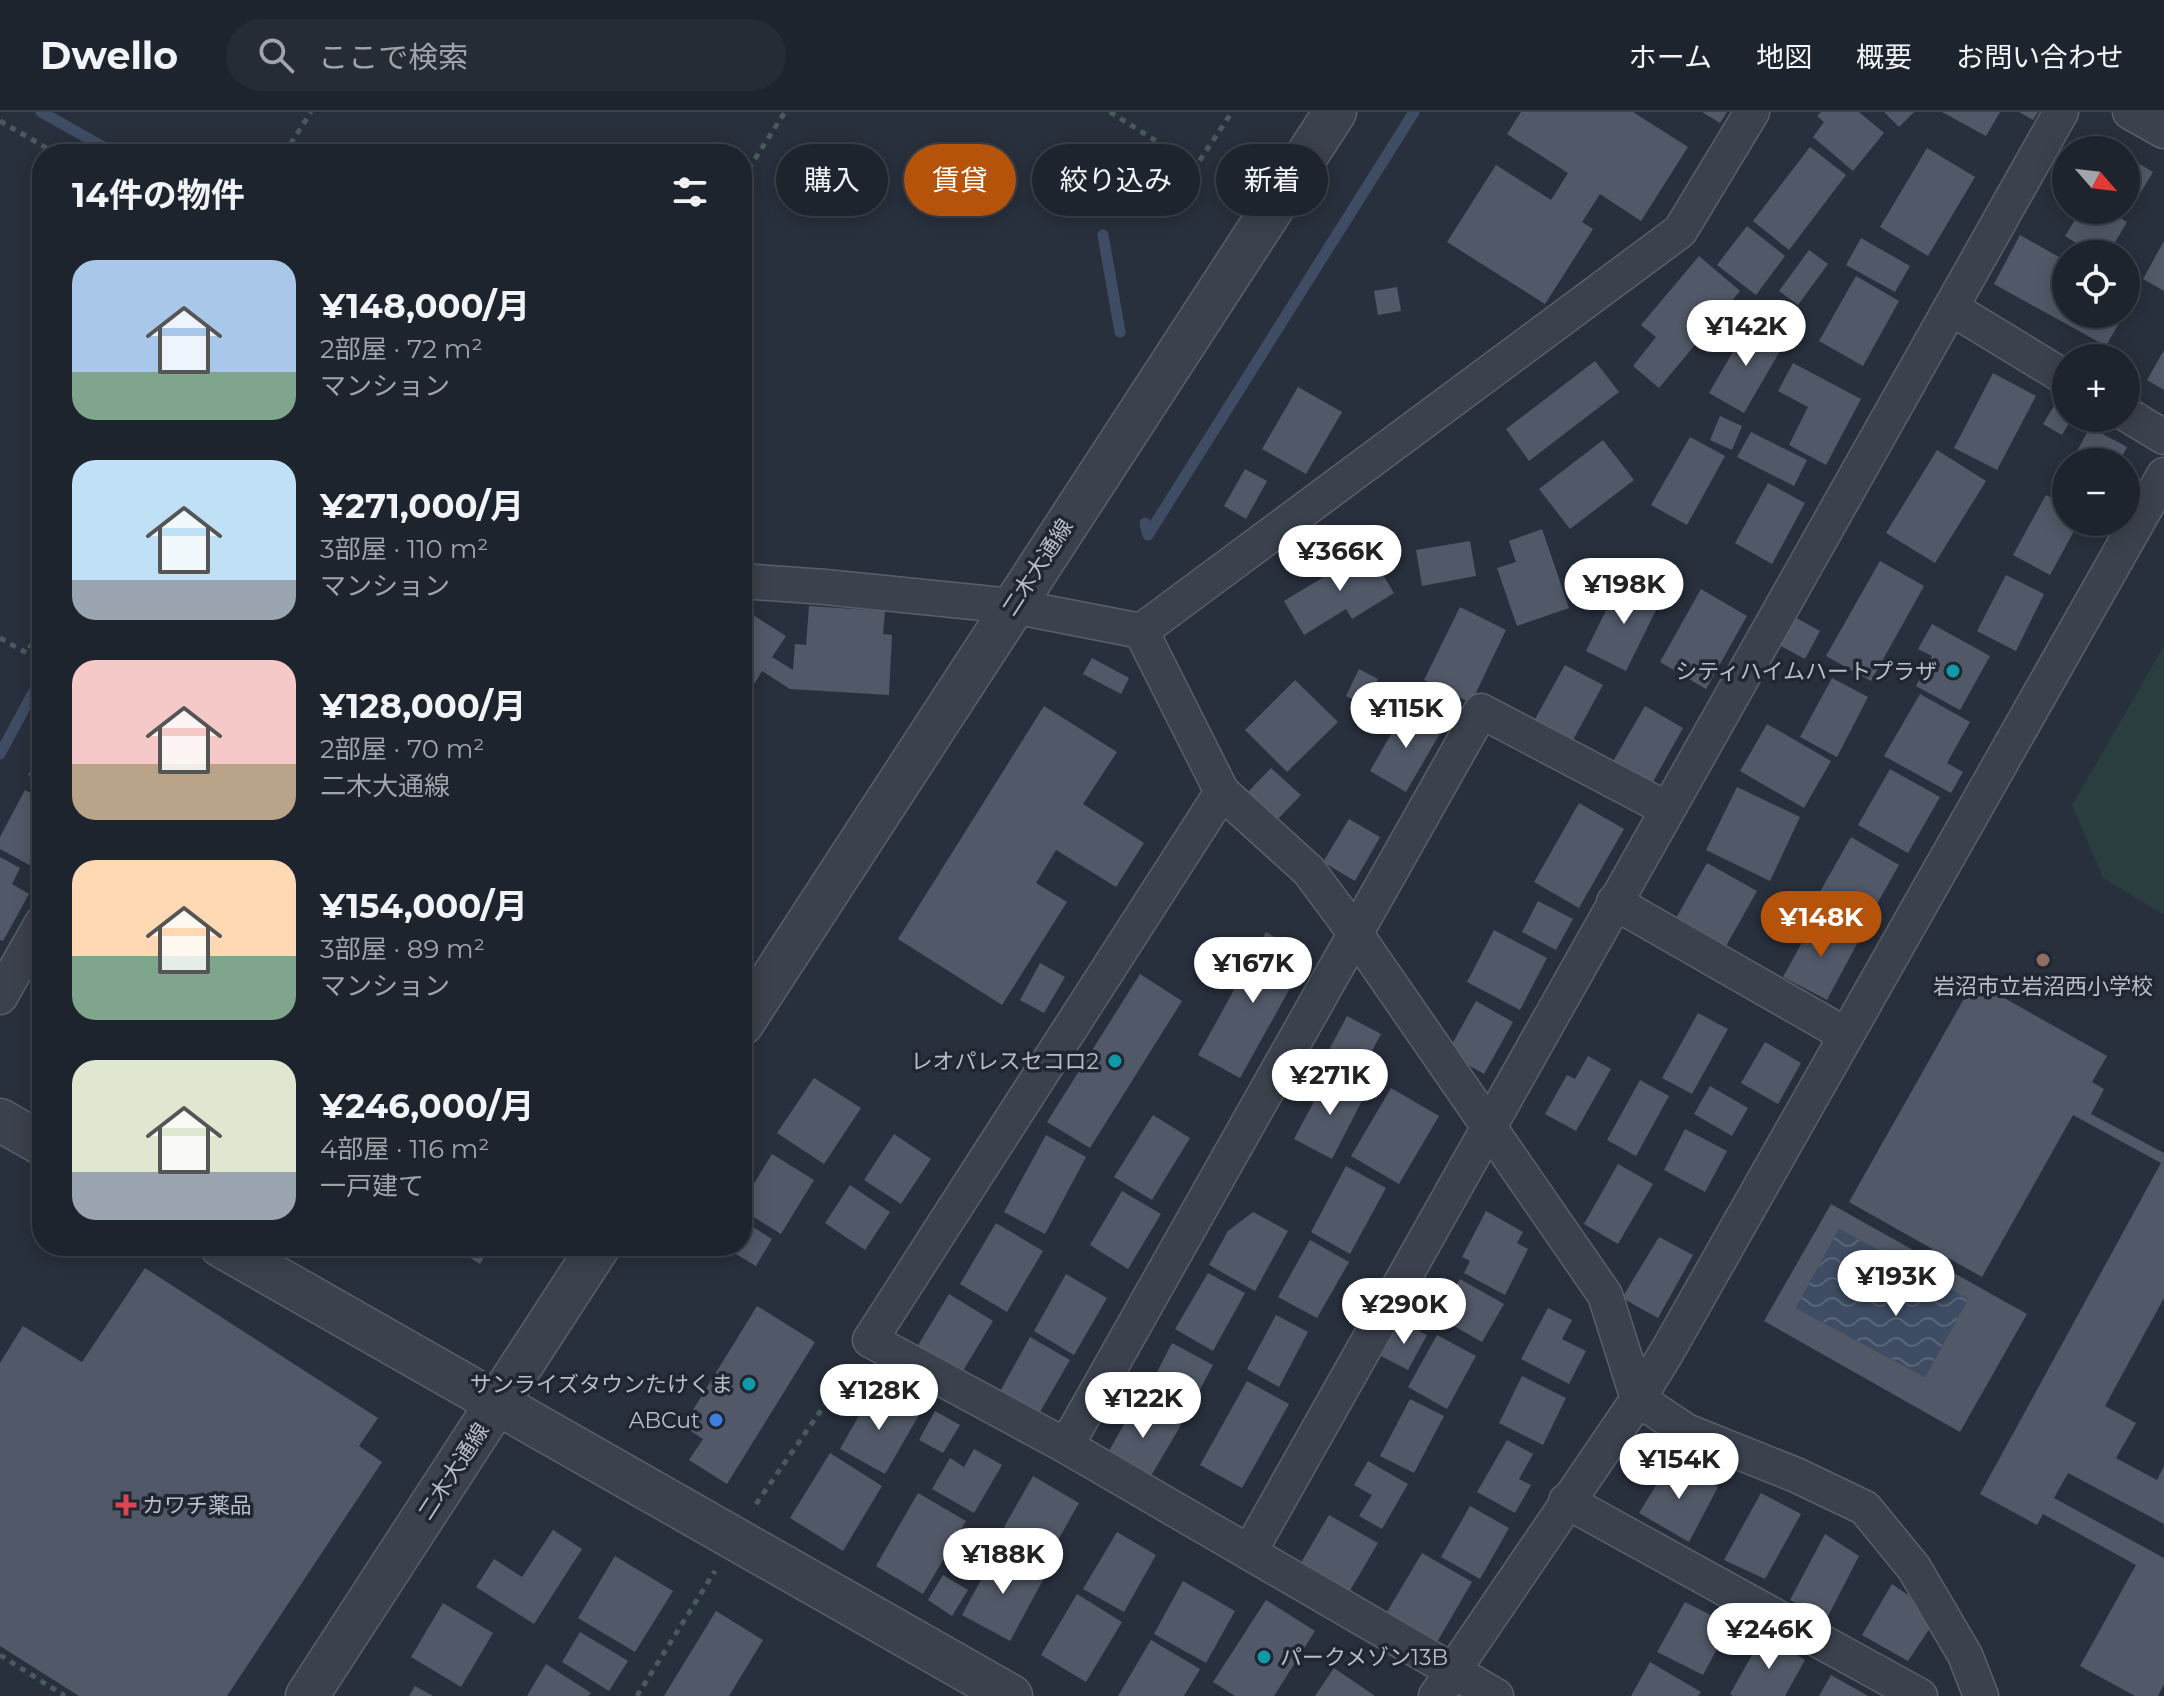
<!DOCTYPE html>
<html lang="ja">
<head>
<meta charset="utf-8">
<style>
  :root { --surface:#1e242e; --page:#262c36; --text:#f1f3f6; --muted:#a1a4aa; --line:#3c414a; --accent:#b45309 }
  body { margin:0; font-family:Montserrat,"Noto Sans JP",sans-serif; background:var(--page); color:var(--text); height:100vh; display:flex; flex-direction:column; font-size:30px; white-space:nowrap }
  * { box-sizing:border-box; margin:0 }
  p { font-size:26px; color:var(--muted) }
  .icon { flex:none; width:44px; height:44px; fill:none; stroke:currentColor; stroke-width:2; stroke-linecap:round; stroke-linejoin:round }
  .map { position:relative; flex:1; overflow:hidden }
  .drawer { position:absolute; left:32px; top:32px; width:720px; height:1112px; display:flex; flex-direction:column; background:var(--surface); border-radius:32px; box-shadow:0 4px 20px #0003,0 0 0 2px var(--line) }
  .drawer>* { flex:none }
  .top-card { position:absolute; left:776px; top:32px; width:760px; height:72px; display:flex; gap:16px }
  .needle { width:52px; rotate:118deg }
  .buttons { position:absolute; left:2052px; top:24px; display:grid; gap:16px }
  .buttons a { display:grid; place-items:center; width:88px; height:88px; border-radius:50%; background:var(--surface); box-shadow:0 4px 20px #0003,0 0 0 2px var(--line); font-size:40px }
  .price { position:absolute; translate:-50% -68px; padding:0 18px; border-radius:28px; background:#fff; color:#222; font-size:26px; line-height:52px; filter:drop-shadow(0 2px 4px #0008) }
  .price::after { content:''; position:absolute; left:50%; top:48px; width:24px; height:18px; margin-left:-12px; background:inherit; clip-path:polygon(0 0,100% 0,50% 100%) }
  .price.on { background:var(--accent); color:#fff }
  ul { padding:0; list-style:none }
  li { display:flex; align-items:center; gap:24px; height:200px; padding:0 40px }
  li span { display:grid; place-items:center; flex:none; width:224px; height:160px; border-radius:24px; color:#555 }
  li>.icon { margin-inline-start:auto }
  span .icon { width:96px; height:96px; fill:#fffc; stroke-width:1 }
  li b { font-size:34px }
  h2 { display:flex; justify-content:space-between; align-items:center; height:96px; padding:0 40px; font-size:34px }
  .tag { padding:0 28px; border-radius:36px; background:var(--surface); box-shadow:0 4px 20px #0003,0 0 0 2px var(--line); font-size:28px; line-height:72px }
  .tag.on { background:var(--accent); color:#fff }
  header { display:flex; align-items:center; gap:48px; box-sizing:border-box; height:112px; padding:0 40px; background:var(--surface); border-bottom:2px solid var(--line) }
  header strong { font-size:38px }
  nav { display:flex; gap:44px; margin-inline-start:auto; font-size:28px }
  .search { width:560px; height:72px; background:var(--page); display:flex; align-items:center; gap:20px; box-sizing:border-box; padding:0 28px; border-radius:44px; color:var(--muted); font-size:30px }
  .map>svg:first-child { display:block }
  .grass { fill:#2a3d3f }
  .water { fill:url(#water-waves) }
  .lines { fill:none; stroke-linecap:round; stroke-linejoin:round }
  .stream { stroke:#3f4d64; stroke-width:11 }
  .building { fill:#515968; fill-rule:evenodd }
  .minor-casing { stroke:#59606b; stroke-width:37 }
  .tertiary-casing { stroke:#59606b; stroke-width:45 }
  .path { stroke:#495a5d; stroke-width:5; stroke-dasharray:6 6; stroke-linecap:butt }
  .minor { stroke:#3b424d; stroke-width:34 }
  .tertiary { stroke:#3b424d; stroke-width:42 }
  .culture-dot { fill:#0f9aa8; stroke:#202732; stroke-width:3 }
  .education-dot { fill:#8d6e63; stroke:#202732; stroke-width:3 }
  .shop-dot { fill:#3f7fe0; stroke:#202732; stroke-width:3 }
  .health-dot { fill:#e0444e; stroke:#202732; stroke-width:3 }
  .labels { text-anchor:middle; stroke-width:7; stroke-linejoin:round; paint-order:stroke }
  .street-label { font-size:22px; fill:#b8bdc8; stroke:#202732 }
  .poi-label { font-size:22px; fill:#b8bdc8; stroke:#202732; text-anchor:end }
</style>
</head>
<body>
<header>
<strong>Dwello</strong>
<div class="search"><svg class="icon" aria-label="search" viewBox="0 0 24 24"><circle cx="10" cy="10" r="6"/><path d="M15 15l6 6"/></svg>ここで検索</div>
<nav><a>ホーム</a><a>地図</a><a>概要</a><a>お問い合わせ</a></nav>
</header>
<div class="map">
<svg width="2164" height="1584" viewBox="0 0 2164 1584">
  <defs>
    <pattern id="water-waves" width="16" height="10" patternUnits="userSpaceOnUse" patternTransform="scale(2)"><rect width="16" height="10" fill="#3f4d64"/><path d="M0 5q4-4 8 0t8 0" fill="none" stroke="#596579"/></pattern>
  </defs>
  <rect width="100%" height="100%" fill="#28303d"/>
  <polygon class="grass" points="2164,534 2164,803 2103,766 2072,693"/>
  <polygon class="water" points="1839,1117 1968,1187 1925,1265 1796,1196"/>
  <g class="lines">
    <g class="stream">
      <polyline points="41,0 116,42"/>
      <polyline points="1103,123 1120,220"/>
      <polyline points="1145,411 1148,423 1414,0"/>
      <polyline points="0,642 42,564"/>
    </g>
  </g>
  <g class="building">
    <polygon points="1521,0 1633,0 1688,35 1641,109 1600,82 1582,110 1593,117 1545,192 1447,130 1496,53 1551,88 1568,61 1507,22"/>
    <polygon points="1702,0 1727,0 1720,11"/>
    <polygon points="1821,0 1859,0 1884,21 1853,59 1813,25 1824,10 1817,4"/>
    <polygon points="1884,0 1914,0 1899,15"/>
    <polygon points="1942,0 2000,0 1986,24"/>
    <polygon points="2019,0 2038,0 2033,8"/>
    <polygon points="1810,35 1846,63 1789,138 1753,109"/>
    <polygon points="1927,36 1975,65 1928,144 1880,115"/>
    <polygon points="2126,44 2153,60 2129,100 2126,99"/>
    <polygon points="2081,98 2106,98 2127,110 2108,142 2094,142 2065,124"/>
    <polygon points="1747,114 1785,144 1756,183 1717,153"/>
    <polygon points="2020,123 2066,149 2066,202 2124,202 2106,234 1994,172"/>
    <polygon points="1861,126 1910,154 1895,180 1846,153"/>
    <polygon points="2164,129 2164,179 2143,167"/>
    <polygon points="1809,138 1828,152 1798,193 1779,179"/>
    <polygon points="1699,144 1740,179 1659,276 1633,254 1656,225 1641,213"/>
    <polygon points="1856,164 1899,189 1863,254 1819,229"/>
    <polygon points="1397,175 1401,199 1378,203 1374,179"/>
    <polygon points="1749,212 1784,232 1744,301 1709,281"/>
    <polygon points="2164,238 2164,278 2147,268"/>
    <polygon points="1595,249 1619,280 1529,349 1506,317"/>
    <polygon points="1793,251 1861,287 1826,353 1789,333 1808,295 1778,279"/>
    <polygon points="1993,261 2036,284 1997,358 1954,336"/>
    <polygon points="1298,275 1342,300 1306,362 1262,337"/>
    <polygon points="2060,284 2066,287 2066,306 2072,306 2062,323 2043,312"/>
    <polygon points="1720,304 1742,314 1732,338 1710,328"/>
    <polygon points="2090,315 2127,335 2119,350 2071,350"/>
    <polygon points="1751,320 1807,348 1794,374 1737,345"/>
    <polygon points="1690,325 1725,344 1687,413 1651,393"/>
    <polygon points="1603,328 1634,368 1570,417 1539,377"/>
    <polygon points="1937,338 1986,369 1935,451 1886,421"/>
    <polygon points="1245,357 1267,369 1246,407 1224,394"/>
    <polygon points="2066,359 2066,384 2055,378"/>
    <polygon points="1768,371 1805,391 1772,452 1735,431"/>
    <polygon points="2046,383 2066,394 2066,410 2079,410 2050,463 2013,443"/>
    <polygon points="1542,417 1569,496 1517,514 1497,456 1516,450 1509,429"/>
    <polygon points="1470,429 1476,464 1422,474 1416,438"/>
    <polygon points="1368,438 1394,481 1352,507 1346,497 1304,523 1284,489"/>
    <polygon points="1880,449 1924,474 1871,569 1826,544"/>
    <polygon points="2006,463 2044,482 2016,539 1977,519"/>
    <polygon points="1621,468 1661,488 1626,559 1586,539"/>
    <polygon points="1701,477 1747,504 1706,577 1660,550"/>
    <polygon points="809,494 885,499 883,522 892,523 889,583 790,577 762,559 742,592 742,496 786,524 772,545 793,558 795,532 806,533"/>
    <polygon points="1460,495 1506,518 1471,591 1424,568"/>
    <polygon points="1791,503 1820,519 1805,547 1775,531"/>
    <polygon points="1932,512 1990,544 1960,598 1916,574 1932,544 1918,537"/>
    <polygon points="1092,546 1129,566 1121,582 1083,562"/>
    <polygon points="1565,553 1603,573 1573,628 1535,607"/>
    <polygon points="1359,557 1378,567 1365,594 1346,584"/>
    <polygon points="1832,566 1868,585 1837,645 1800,625"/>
    <polygon points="1295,568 1338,610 1287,660 1245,618"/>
    <polygon points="1920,582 1970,610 1947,651 1963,660 1951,681 1884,644"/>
    <polygon points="1044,594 1117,640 1083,692 1144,731 1116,775 1056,738 1036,771 1067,790 1002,893 898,827"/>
    <polygon points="1645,594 1683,616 1650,675 1611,653"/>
    <polygon points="1406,596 1442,618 1406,680 1370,659"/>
    <polygon points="1767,612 1831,649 1804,696 1740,659"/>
    <polygon points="38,645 42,647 42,671 28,663"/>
    <polygon points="1271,656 1301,683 1275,710 1245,683"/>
    <polygon points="1890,657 1940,685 1908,741 1858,713"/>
    <polygon points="1737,675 1800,705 1770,769 1706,738"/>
    <polygon points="25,678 42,687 40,720 42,738 33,755 0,737 0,725"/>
    <polygon points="1579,691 1624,717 1579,796 1534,770"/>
    <polygon points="1349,707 1380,725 1355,769 1323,750"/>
    <polygon points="1851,725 1899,753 1865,813 1817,785"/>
    <polygon points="0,745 20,756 12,772 29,782 3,829 0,828"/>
    <polygon points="1707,751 1757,779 1721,843 1671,815"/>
    <polygon points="1538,789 1573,807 1556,838 1522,820"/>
    <polygon points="1816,805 1859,828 1827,888 1783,865"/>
    <polygon points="1494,818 1547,846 1520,898 1467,870"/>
    <polygon points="1266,820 1308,844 1240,966 1198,943"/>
    <polygon points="1040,851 1065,865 1044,901 1020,888"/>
    <polygon points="1140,862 1182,889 1090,1036 1047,1010"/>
    <polygon points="1974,869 2107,944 2092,970 2104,977 2091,1002 2164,1041 2164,1186 2105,1294 2136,1311 2116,1346 2157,1368 2164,1354 2164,1412 2068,1361 2054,1386 2164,1446 2164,1572 2158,1584 2135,1584 2080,1554 2136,1453 2043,1402 2037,1413 1980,1382 2161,1051 2073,1003 1982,1165 1849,1090"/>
    <polygon points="1476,889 1513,910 1484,962 1447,941"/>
    <polygon points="1698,901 1728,917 1692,982 1662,966"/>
    <polygon points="1347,904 1381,922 1356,969 1322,951"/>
    <polygon points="1765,930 1801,951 1778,992 1741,971"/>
    <polygon points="1588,944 1611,957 1576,1019 1545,1002 1567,963 1575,967"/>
    <polygon points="1328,963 1365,983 1332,1047 1294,1027"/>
    <polygon points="814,966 861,996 824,1052 777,1021"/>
    <polygon points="1640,968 1669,984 1636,1044 1607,1028"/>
    <polygon points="1710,974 1748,996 1732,1024 1694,1002"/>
    <polygon points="1391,976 1439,1004 1399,1072 1351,1044"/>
    <polygon points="1153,1003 1190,1026 1152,1088 1114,1065"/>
    <polygon points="1685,1017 1727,1039 1705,1080 1664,1058"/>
    <polygon points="894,1022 931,1047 901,1092 864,1068"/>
    <polygon points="1046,1023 1086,1045 1045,1122 1004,1100"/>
    <polygon points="772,1042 814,1068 781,1122 742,1098 742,1091"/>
    <polygon points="1618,1052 1653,1072 1618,1132 1584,1112"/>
    <polygon points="1346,1054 1386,1076 1350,1142 1311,1120"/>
    <polygon points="850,1073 890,1100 865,1138 825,1111"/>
    <polygon points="1122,1079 1161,1102 1128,1157 1090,1133"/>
    <path d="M1831 1092 2027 1202 1960 1320 1764 1209ZM1839 1117 1968 1187 1925 1265 1796 1196Z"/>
    <polygon points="1486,1099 1523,1120 1517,1131 1528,1137 1505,1183 1464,1161 1470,1149 1462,1145"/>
    <polygon points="1253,1100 1288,1119 1255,1179 1209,1153 1228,1119"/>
    <polygon points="745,1110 772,1127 756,1154 729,1138 731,1134 742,1134 742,1115"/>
    <polygon points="996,1111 1043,1139 1007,1200 960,1172"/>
    <polygon points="1659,1125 1693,1143 1658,1206 1622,1186"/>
    <polygon points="1310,1128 1349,1150 1317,1206 1278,1185"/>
    <polygon points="451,1134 491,1134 480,1152"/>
    <polygon points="145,1156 378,1306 359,1334 382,1350 227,1584 79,1584 0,1534 0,1251 23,1214 82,1250"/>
    <polygon points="1208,1161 1245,1181 1213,1239 1175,1217"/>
    <polygon points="1066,1162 1107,1186 1074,1243 1034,1219"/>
    <polygon points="1460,1167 1504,1192 1482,1230 1438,1205"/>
    <polygon points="949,1182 993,1209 961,1262 917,1235"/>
    <polygon points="757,1194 815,1230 727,1372 689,1348 703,1327 683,1314"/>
    <polygon points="1548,1196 1572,1208 1562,1227 1586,1239 1569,1272 1521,1247"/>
    <polygon points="1276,1203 1308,1220 1279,1275 1247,1257"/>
    <polygon points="1400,1209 1427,1223 1408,1258 1381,1244"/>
    <polygon points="1437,1223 1476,1244 1447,1297 1408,1275"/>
    <polygon points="1030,1225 1070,1248 1037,1305 998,1283"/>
    <polygon points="1172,1231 1213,1253 1186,1304 1145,1283"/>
    <polygon points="1522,1264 1566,1286 1543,1333 1499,1311"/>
    <polygon points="1247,1269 1289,1292 1242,1376 1200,1353"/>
    <polygon points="874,1277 919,1303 885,1362 840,1337"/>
    <polygon points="1410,1287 1444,1304 1414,1361 1380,1344"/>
    <polygon points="1138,1288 1181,1313 1148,1369 1106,1344"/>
    <polygon points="935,1299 960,1313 943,1341 919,1328"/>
    <polygon points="1507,1328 1533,1342 1519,1367 1531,1373 1515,1401 1477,1380"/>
    <polygon points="974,1337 1002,1353 974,1401 932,1377 950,1346 964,1355"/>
    <polygon points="830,1341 882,1374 843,1439 790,1406"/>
    <polygon points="1368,1349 1408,1372 1382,1417 1359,1404 1372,1383 1354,1373"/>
    <polygon points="1671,1349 1718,1375 1689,1430 1639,1401"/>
    <polygon points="1033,1364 1079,1391 1050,1442 1004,1415"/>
    <polygon points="918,1381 966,1409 923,1482 876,1454"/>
    <polygon points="1761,1381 1801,1402 1765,1467 1724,1448"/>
    <polygon points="1470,1394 1509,1416 1480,1467 1441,1445"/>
    <polygon points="1329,1403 1378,1431 1348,1482 1299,1454"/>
    <polygon points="553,1418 582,1437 534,1512 476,1475 494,1447 522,1465"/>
    <polygon points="1117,1420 1156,1443 1124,1500 1083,1477"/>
    <polygon points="1825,1422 1859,1444 1826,1508 1790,1488"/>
    <polygon points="996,1440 1044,1466 1010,1529 962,1503"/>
    <polygon points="1422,1441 1472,1470 1437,1530 1387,1500"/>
    <polygon points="615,1444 673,1479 635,1540 578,1506"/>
    <polygon points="943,1463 968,1478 952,1504 928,1488"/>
    <polygon points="1183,1469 1235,1499 1206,1551 1154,1522"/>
    <polygon points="1892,1472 1908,1483 1932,1513 1908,1549 1862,1523"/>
    <polygon points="1077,1482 1122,1510 1086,1570 1041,1543"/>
    <polygon points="1266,1488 1315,1519 1274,1584 1235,1584 1213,1570"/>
    <polygon points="1685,1490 1730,1513 1703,1563 1657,1540"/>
    <polygon points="443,1491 493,1521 461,1575 411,1545"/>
    <polygon points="716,1499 763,1528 729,1584 664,1584"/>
    <polygon points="580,1520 628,1549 609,1579 562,1550"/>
    <polygon points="1764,1522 1805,1548 1785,1584 1733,1584 1730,1582"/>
    <polygon points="1151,1528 1200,1557 1184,1584 1118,1584"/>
    <polygon points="1650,1550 1701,1580 1698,1584 1631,1584"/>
    <polygon points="546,1552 591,1581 588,1584 527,1584"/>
    <polygon points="1334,1556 1375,1584 1315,1584"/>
    <polygon points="1831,1563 1868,1584 1819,1584"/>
    <polygon points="415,1574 433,1584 409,1584"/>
  </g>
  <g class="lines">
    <defs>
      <g id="minor">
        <polyline points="2130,0 2164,19"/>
        <polyline points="1951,196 2066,266"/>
        <polyline points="2126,302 2164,325"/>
        <polyline points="742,469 825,475 1012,494 1141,519 1222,680 1309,759 1355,821 1605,1183 1638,1287 1686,1319 1796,1363 1865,1396 1914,1456 1965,1543 1981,1584"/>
        <polyline points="1141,519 1680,119 1752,0"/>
        <polyline points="1222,680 870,1228 1066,1334 1496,1584"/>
        <polyline points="1614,790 1846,923"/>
        <polyline points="0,885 42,811"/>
        <polyline points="1066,1334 1481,599 1667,697"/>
        <polyline points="1566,1389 1920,1584"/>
        <polyline points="1250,1439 2061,0"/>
        <polyline points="1436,1584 1638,1287 1668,1238 2164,363"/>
      </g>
      <g id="tertiary">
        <polyline points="742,912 1335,0"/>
        <polyline points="0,1008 42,1032"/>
        <polyline points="221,1134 1011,1584"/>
        <polyline points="307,1584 599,1134"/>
      </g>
    </defs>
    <use href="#minor" class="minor-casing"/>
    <use href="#tertiary" class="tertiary-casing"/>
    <g class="path">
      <polyline points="1110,0 1196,54 1232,0"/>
      <polyline points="0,9 57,42"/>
      <polyline points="284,42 311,0"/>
      <polyline points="742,67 785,0"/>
      <polyline points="0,526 27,541 42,513"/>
      <polyline points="756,1392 851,1255"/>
      <polyline points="0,1543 65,1584"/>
      <polyline points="637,1584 715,1459"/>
    </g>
    <use href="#minor" class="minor"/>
    <use href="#tertiary" class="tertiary"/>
  </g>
  <g class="culture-dot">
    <circle cx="1953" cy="559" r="8"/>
    <circle cx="1115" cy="949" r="8"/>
    <circle cx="749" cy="1272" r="8"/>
    <circle cx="1264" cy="1545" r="8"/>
  </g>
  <circle class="education-dot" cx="2043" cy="848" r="8"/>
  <circle class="shop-dot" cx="716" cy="1308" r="8"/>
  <path class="health-dot" d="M122 1381h8v8h8v8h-8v8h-8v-8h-8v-8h8z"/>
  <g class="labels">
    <g class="street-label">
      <text transform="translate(1037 455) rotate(-57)" y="8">二木大通線</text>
      <text transform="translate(453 1359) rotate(-57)" y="8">二木大通線</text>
    </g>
    <g class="poi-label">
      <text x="1937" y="567">シティハイムハートプラザ</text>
      <text x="2043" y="882" text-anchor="middle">岩沼市立岩沼西小学校</text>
      <text x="1099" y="957">レオパレスセコロ2</text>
      <text x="733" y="1280">サンライズタウンたけくま</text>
      <text x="700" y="1316">ABCut</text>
      <text x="142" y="1401" text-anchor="start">カワチ薬品</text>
      <text x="1280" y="1553" text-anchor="start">パークメゾン13B</text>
    </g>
  </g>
</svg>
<div class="buttons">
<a><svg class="needle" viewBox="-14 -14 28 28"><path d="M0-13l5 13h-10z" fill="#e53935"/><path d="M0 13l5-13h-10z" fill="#a1a4aa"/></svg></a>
<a><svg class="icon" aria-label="locate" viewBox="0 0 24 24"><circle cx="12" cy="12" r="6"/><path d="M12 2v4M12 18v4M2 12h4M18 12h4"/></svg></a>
<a>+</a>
<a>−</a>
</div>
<b class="price" style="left:1746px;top:256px">¥142K</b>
<b class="price" style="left:1340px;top:481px">¥366K</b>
<b class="price" style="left:1624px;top:514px">¥198K</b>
<b class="price" style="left:1406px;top:638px">¥115K</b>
<b class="price on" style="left:1821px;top:847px">¥148K</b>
<b class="price" style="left:1253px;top:893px">¥167K</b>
<b class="price" style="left:1330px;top:1005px">¥271K</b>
<b class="price" style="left:1896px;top:1206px">¥193K</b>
<b class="price" style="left:1404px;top:1234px">¥290K</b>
<b class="price" style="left:879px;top:1320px">¥128K</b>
<b class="price" style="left:1143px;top:1328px">¥122K</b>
<b class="price" style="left:1679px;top:1389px">¥154K</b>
<b class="price" style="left:1003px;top:1484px">¥188K</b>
<b class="price" style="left:1769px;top:1559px">¥246K</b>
<div class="top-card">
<a class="tag">購入</a>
<a class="tag on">賃貸</a>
<a class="tag">絞り込み</a>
<a class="tag">新着</a>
</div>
<section class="drawer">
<h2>14件の物件<svg class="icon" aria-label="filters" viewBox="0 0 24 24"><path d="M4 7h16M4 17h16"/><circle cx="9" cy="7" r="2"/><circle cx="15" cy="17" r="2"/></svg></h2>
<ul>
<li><span style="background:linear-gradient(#a9c7e8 70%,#7fa58c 0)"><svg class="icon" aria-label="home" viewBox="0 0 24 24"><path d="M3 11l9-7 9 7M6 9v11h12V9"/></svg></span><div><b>¥148,000/月</b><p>2部屋 · 72 m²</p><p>マンション</p></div></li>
<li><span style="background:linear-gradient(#bfe0f5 75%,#9aa5b1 0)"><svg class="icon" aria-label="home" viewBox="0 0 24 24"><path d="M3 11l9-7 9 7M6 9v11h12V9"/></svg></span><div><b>¥271,000/月</b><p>3部屋 · 110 m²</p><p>マンション</p></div></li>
<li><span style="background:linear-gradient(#f6c9c9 65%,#b9a48a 0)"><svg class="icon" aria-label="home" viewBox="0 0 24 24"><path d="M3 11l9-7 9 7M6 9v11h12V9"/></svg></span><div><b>¥128,000/月</b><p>2部屋 · 70 m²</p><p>二木大通線</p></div></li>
<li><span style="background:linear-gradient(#ffd9b3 60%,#7fa58c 0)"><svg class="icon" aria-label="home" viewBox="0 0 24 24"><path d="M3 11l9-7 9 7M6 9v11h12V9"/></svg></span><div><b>¥154,000/月</b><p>3部屋 · 89 m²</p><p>マンション</p></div></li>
<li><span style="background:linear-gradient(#dfe7d0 70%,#9aa5b1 0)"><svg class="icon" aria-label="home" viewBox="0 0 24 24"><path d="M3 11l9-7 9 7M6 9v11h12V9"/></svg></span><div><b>¥246,000/月</b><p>4部屋 · 116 m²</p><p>一戸建て</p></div></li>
</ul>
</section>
</div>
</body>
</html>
